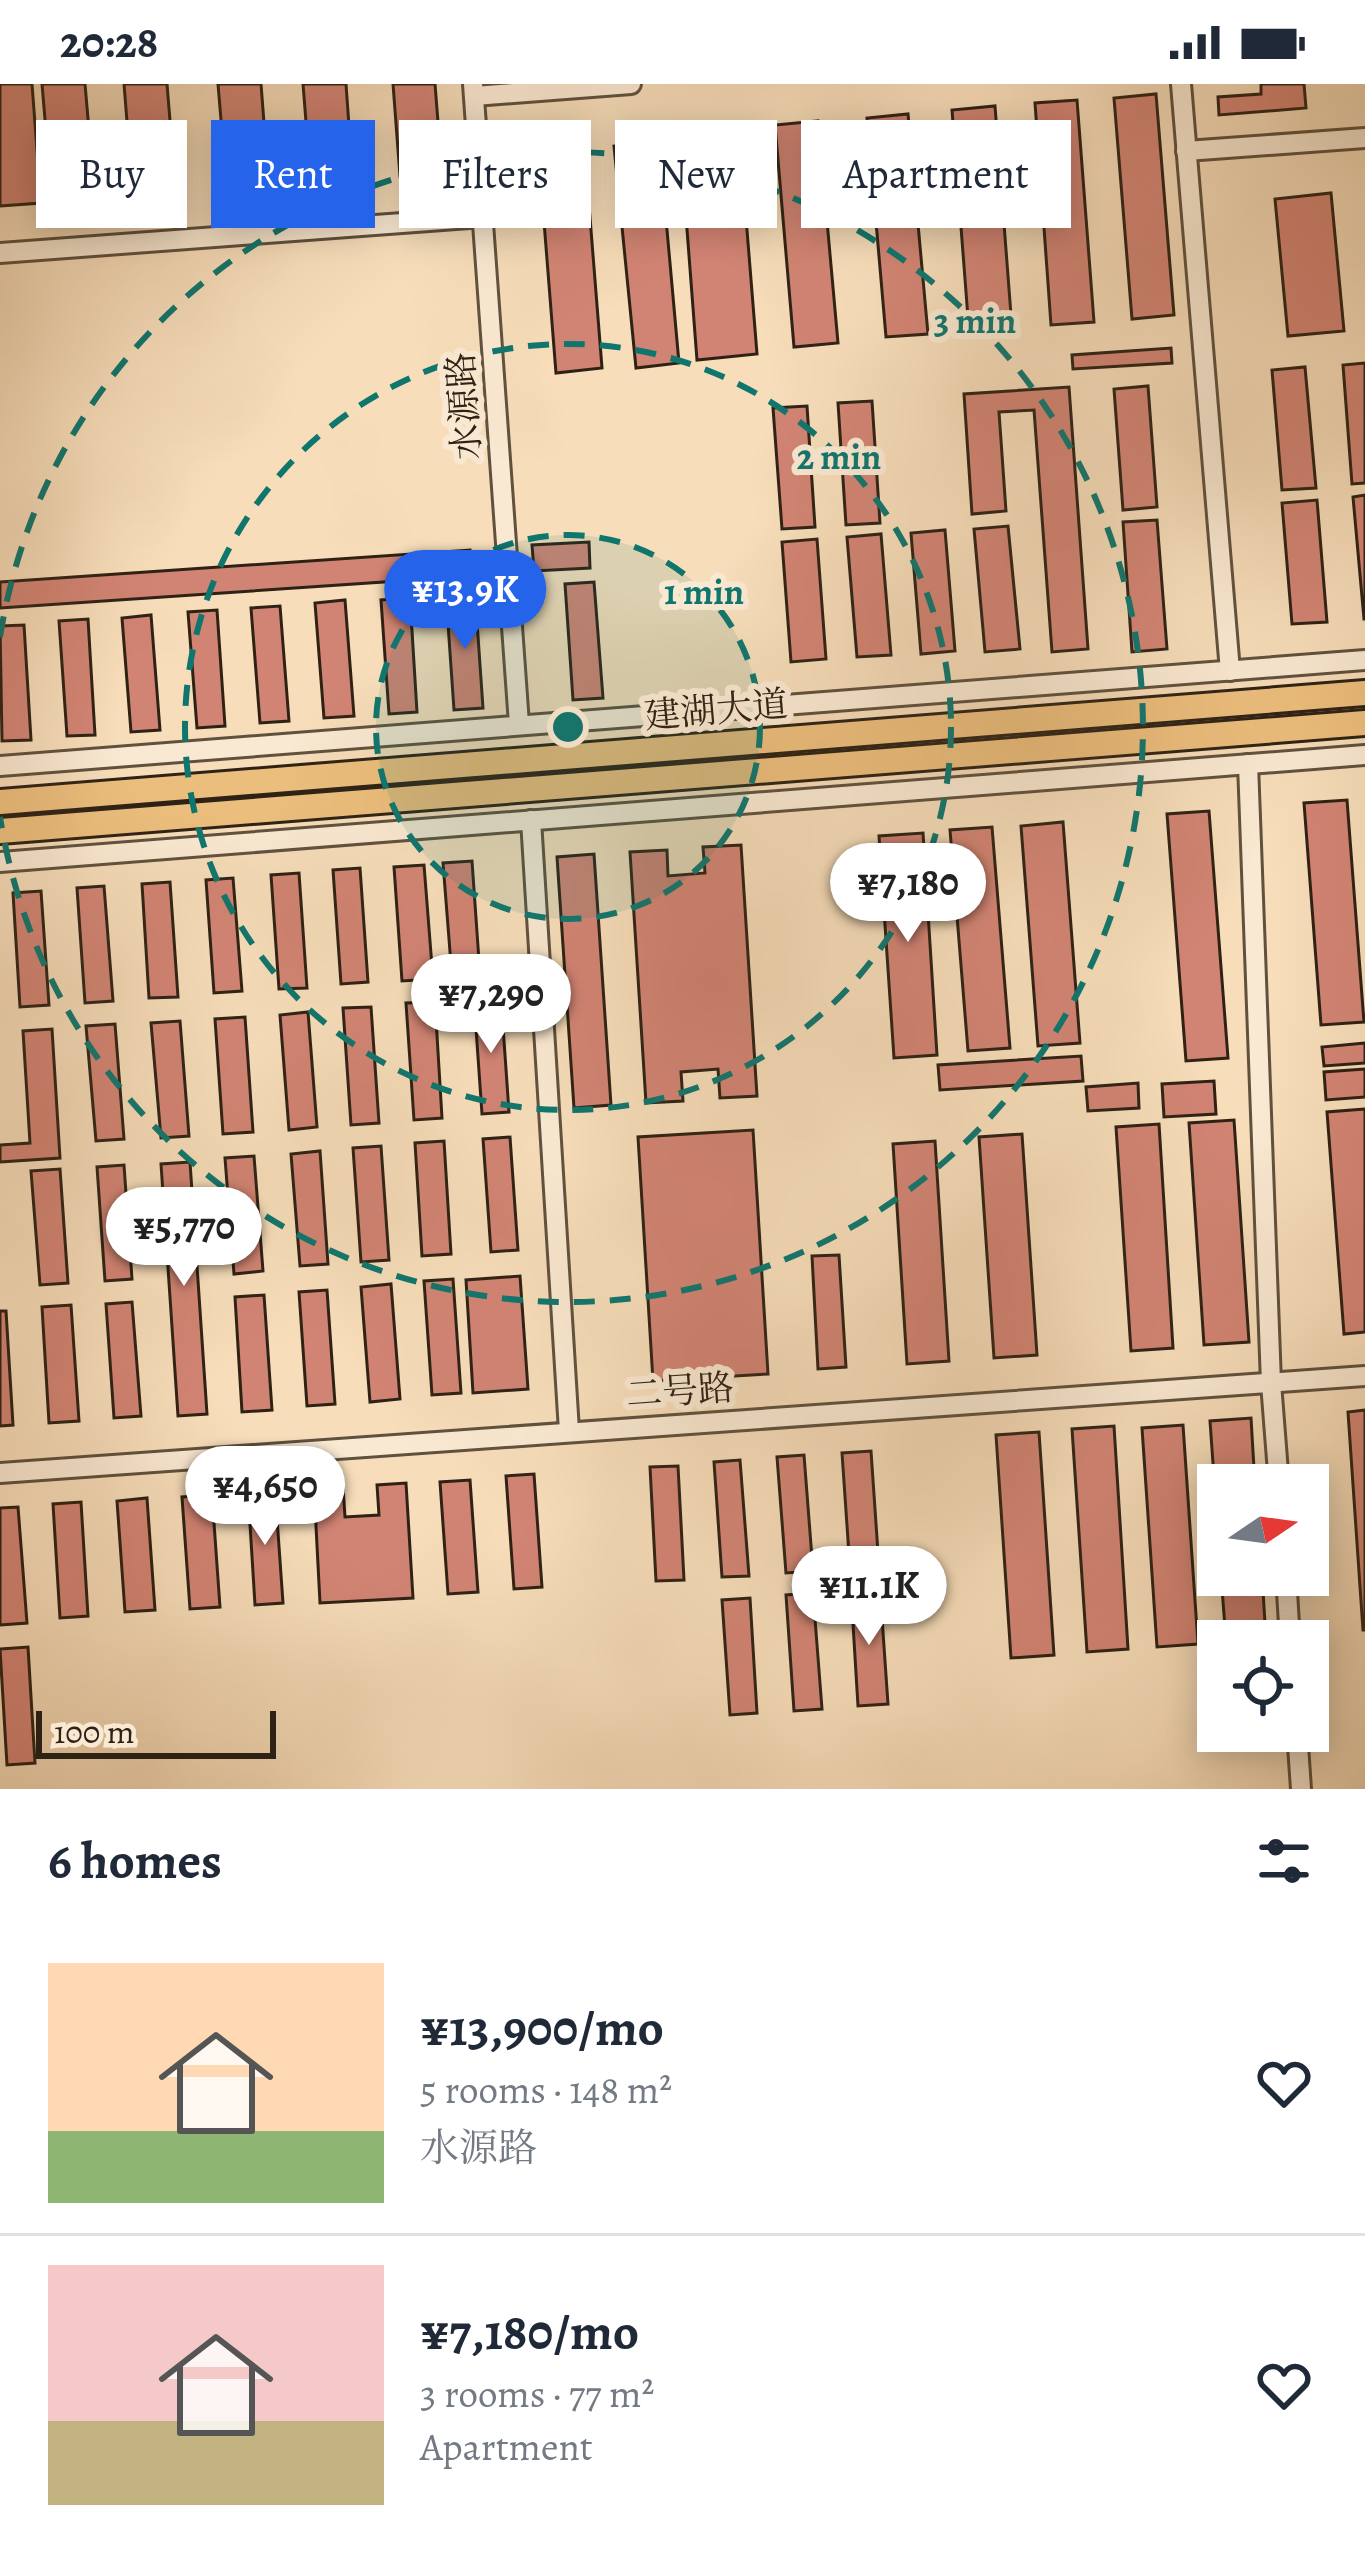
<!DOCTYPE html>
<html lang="en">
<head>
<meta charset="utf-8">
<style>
  :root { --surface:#fff; --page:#f6f6f7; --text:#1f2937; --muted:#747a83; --line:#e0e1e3; --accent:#2563eb }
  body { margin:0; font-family:Alegreya,"Noto Serif SC",serif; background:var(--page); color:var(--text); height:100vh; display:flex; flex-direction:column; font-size:45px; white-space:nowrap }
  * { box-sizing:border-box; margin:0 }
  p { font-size:39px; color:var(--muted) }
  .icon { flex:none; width:66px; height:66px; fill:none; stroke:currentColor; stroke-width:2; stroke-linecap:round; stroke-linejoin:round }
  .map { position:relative; height:1705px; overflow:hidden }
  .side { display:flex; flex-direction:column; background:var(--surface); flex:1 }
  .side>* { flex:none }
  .hud { position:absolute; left:36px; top:36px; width:1293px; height:108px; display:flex; gap:24px }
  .needle { width:78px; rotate:77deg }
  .fabs { position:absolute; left:1197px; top:1380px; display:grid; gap:24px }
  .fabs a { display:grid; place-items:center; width:132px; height:132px; border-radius:0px; background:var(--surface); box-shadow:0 6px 30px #0003; font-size:60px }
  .scale { position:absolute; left:36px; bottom:30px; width:240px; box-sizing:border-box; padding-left:12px; border:6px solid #2e2215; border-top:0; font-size:33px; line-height:42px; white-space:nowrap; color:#2e2215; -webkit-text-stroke:9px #fae9d2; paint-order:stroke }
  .price { position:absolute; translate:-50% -102px; padding:0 27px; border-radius:42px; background:#fff; color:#222; font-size:39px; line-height:78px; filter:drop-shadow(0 3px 6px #0008) }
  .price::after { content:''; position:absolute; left:50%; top:72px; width:36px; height:27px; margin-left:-18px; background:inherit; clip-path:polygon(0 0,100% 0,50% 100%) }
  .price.current { background:var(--accent); color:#fff }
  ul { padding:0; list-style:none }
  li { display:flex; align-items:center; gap:36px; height:300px; padding:0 48px }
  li+li { border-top:3px solid var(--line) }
  li span { display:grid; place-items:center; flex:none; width:336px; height:240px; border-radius:0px; color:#555 }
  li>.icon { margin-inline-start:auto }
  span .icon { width:144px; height:144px; fill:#fffc; stroke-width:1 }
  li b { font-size:51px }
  h2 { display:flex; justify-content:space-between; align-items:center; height:144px; padding:0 48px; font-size:51px }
  .chip { padding:0 42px; border-radius:0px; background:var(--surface); box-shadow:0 6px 30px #0003; font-size:42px; line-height:108px }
  .chip.current { background:var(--accent); color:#fff }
  .status { display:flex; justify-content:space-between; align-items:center; height:84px; padding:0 60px; background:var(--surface); direction:ltr }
  .status svg { height:33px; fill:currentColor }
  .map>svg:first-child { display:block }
  .building { fill:#d28474; stroke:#2e2215; stroke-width:3 }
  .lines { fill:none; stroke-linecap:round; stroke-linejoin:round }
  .minor-casing { stroke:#60513e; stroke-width:24 }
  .major-casing { stroke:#2e2215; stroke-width:30 }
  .minor { stroke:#fae9d2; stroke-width:18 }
  .major { stroke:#ecbe7d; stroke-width:24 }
  .ring { fill:none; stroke:#0f766e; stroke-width:6; stroke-dasharray:21 15 }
  .labels { text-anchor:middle; stroke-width:12; stroke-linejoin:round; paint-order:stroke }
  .street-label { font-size:36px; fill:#2e2215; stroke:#fae9d2 }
  .centre { fill:#0f766e; stroke:#fae9d2; stroke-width:6 }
  .ring-label { font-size:36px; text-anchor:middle; font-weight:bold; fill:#0f766e; stroke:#fae9d2; stroke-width:12; stroke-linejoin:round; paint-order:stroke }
</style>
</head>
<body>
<div class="status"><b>20:28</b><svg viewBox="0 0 49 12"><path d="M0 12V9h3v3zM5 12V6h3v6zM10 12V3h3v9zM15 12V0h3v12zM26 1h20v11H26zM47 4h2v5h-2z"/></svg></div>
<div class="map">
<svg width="1365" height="1705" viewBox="0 0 1365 1705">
  <rect width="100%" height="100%" fill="#f7ddba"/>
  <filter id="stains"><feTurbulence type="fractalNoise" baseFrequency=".00167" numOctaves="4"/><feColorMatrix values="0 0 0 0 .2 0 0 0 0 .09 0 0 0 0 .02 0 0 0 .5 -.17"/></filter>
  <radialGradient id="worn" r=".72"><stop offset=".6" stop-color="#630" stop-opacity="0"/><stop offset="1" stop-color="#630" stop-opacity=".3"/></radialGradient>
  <g class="building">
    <polygon points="0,0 32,0 41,119 0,122"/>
    <polygon points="42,0 85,0 95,115 52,118"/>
    <polygon points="124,0 167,0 176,110 133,113"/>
    <polygon points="218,0 261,0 269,104 227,107"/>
    <polygon points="303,0 346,0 353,98 311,101"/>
    <polygon points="393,0 435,0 442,89 400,92"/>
    <polygon points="1261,0 1304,0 1306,24 1219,31 1218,13 1261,10"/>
    <polygon points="1156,10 1174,231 1132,235 1114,14"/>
    <polygon points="1077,16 1094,238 1051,241 1035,19"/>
    <polygon points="995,22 1012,244 969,247 952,26"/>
    <polygon points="908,30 928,250 886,253 867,34"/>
    <polygon points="818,37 838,259 794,263 775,41"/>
    <polygon points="739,47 757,270 697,276 680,54"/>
    <polygon points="659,57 679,279 636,284 614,62"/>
    <polygon points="584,58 602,284 556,289 538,62"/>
    <polygon points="1331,109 1344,247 1288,252 1275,115"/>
    <polygon points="1171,264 1172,279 1073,285 1072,271"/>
    <polygon points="1365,279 1365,399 1352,400 1343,281"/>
    <polygon points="1305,283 1316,404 1282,406 1272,286"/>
    <polygon points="1148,302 1157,423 1123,426 1114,305"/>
    <polygon points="1069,303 1088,565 1052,568 1034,326 999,328 1006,427 972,430 964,310"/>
    <polygon points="872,317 880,439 846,441 838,319"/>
    <polygon points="807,322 815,443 782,445 773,324"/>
    <polygon points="1365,411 1365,535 1364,535 1353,413"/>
    <polygon points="1317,416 1327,538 1292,540 1282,419"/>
    <polygon points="1157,436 1167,565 1132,568 1123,438"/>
    <polygon points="1008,442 1020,565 985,568 974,445"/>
    <polygon points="945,446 955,567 921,570 911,449"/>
    <polygon points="881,450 891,571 857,573 847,453"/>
    <polygon points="817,455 826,575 791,578 782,458"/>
    <polygon points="589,458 590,484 534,487 532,461"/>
    <polygon points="470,466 472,492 0,524 0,498"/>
    <polygon points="594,498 603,614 573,616 565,500"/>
    <polygon points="475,509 483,624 454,626 446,511"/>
    <polygon points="410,514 417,628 389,630 381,516"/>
    <polygon points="345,516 354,632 324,634 315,519"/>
    <polygon points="280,522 289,637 260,639 251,524"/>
    <polygon points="217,526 225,642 197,644 188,528"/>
    <polygon points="151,531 160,646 131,648 122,534"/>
    <polygon points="88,535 95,651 67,652 59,537"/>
    <polygon points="24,541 31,656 2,657 0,542"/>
    <polygon points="1347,716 1364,938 1321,941 1304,719"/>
    <polygon points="1209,727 1228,974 1186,977 1167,730"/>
    <polygon points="1063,738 1080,959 1038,962 1021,742"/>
    <polygon points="992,743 1010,964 968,967 950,746"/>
    <polygon points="923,749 937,971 894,974 879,752"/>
    <polygon points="741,761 757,1012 720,1014 718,985 681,988 683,1017 646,1019 630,768 667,766 668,792 705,789 703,763"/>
    <polygon points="594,770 611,1021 574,1024 557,773"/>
    <polygon points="472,777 480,891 452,893 443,779"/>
    <polygon points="424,781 433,895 402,897 394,783"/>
    <polygon points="360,784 368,898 341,900 333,786"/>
    <polygon points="299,789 307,904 279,905 271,791"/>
    <polygon points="233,794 242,907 214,909 206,796"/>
    <polygon points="170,798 178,913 149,914 142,800"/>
    <polygon points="104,802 113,917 85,919 77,804"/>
    <polygon points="41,807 49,921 20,923 13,809"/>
    <polygon points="501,914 509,1028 482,1030 474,916"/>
    <polygon points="435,918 442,1034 414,1036 406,919"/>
    <polygon points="371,923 379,1039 351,1041 343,924"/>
    <polygon points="308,928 317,1043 289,1046 280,931"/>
    <polygon points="245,933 253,1048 223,1050 215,935"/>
    <polygon points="180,937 189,1052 161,1054 151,939"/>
    <polygon points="115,940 124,1055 96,1057 86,942"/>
    <polygon points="52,945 60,1074 0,1078 0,1061 30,1059 23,947"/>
    <polygon points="1365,959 1365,979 1324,982 1322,963"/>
    <polygon points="1081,972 1083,997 940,1006 938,981"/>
    <polygon points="1365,985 1365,1013 1326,1016 1324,988"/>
    <polygon points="1214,997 1216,1030 1164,1033 1162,1000"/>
    <polygon points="1138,999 1139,1024 1088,1027 1086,1003"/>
    <polygon points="1365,1025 1365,1248 1344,1250 1327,1028"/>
    <polygon points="1234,1036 1249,1258 1204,1261 1189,1039"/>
    <polygon points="1159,1040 1173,1264 1131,1267 1116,1043"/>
    <polygon points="753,1046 768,1290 653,1297 638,1053"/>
    <polygon points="1022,1050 1037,1271 994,1274 979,1053"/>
    <polygon points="510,1053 518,1166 491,1168 483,1055"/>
    <polygon points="444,1057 451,1170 422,1172 415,1059"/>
    <polygon points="935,1057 949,1277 907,1280 893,1060"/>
    <polygon points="381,1062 389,1176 361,1178 353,1064"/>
    <polygon points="320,1067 328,1180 300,1182 291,1070"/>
    <polygon points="254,1072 263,1187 234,1190 225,1074"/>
    <polygon points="190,1078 207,1330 178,1332 161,1080"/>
    <polygon points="124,1081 132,1195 105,1197 97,1083"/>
    <polygon points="60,1085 68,1199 40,1201 31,1087"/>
    <polygon points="839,1171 846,1283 818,1285 812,1172"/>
    <polygon points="520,1192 528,1305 473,1309 466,1196"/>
    <polygon points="453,1195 461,1309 432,1311 424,1197"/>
    <polygon points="391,1200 400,1315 370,1318 361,1203"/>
    <polygon points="327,1206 335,1320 307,1322 299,1208"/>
    <polygon points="264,1211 272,1326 242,1328 235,1213"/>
    <polygon points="132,1218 141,1332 114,1334 106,1220"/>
    <polygon points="71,1221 79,1337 49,1339 42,1223"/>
    <polygon points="0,1227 6,1227 13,1341 0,1342"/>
    <polygon points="1365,1326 1365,1546 1363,1546 1348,1328"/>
    <polygon points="1251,1334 1255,1401 1218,1401 1218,1450 1210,1337"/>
    <polygon points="1183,1341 1198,1560 1157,1563 1142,1344"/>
    <polygon points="1114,1342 1128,1565 1087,1568 1072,1345"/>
    <polygon points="1039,1348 1054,1571 1011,1574 996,1351"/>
    <polygon points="871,1367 879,1483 850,1485 842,1369"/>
    <polygon points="804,1371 813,1487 786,1489 777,1373"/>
    <polygon points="740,1376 749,1492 722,1493 714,1378"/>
    <polygon points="678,1382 684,1496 656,1497 650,1383"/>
    <polygon points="534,1390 542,1503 514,1505 506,1392"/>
    <polygon points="470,1396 478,1508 448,1510 440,1398"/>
    <polygon points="406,1399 413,1514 320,1519 314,1404 343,1402 345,1433 379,1431 377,1401"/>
    <polygon points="275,1406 283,1519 255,1521 248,1408"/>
    <polygon points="212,1411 220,1523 190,1525 182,1413"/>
    <polygon points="147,1414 155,1526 125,1528 117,1417"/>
    <polygon points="81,1418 88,1532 60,1534 53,1420"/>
    <polygon points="18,1423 27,1539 0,1541 0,1424"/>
    <polygon points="1221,1491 1262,1491 1266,1555 1226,1557"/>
    <polygon points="880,1505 888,1620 858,1622 851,1507"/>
    <polygon points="813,1509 822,1625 794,1627 786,1511"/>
    <polygon points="750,1514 757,1629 730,1631 722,1516"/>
    <polygon points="28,1563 35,1679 7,1681 0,1565"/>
  </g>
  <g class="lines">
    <defs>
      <g id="minor">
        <polyline points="473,0 519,640"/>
        <polyline points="1181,0 1230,587"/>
        <polyline points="474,12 631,0"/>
        <polyline points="1186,67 1365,54"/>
        <polyline points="0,169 483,133"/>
        <polyline points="1248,680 1271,1299 1279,1401"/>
        <polyline points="0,682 1365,576"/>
        <polyline points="531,736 569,1347"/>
        <polyline points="0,778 1365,671"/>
        <polyline points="0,1389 1365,1292"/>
        <polyline points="1286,1491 1290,1557"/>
        <polyline points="1297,1647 1301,1705"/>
      </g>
      <g id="major">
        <polyline points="0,718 1365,609"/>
        <polyline points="0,747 1365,639"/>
      </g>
    </defs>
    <use href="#minor" class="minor-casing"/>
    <use href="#major" class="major-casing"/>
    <use href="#minor" class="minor"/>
    <use href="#major" class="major"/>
  </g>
  <circle cx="568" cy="643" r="192" fill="#0f766e" fill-opacity=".12"/>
  <g class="ring">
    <circle cx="568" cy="643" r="192"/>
    <circle cx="568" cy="643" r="383"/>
    <path d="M0 553A575 575 0 1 1 0 733"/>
  </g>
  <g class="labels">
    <g class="street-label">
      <text transform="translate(463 322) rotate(-94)" y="13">水源路</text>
      <text transform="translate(716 625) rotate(-5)" y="13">建湖大道</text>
      <text transform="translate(680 1306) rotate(-4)" y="13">二号路</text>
    </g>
  </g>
  <circle cx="568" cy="643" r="18" class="centre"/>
  <g class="ring-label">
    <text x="975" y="249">3 min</text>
    <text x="839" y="385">2 min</text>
    <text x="704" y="520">1 min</text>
  </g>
  <rect width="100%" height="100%" filter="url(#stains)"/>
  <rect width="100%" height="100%" fill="url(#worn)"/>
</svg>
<div class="fabs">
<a><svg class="needle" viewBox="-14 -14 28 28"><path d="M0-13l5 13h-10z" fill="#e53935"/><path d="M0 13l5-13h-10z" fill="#747a83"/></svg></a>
<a><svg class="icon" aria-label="locate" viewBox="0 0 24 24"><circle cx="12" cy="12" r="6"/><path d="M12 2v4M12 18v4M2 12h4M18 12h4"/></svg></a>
</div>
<div class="scale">100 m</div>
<b class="price current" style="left:465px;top:568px">¥13.9K</b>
<b class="price" style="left:908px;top:861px">¥7,180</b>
<b class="price" style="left:491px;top:972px">¥7,290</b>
<b class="price" style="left:184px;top:1205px">¥5,770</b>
<b class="price" style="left:265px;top:1464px">¥4,650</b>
<b class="price" style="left:869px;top:1564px">¥11.1K</b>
<div class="hud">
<a class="chip">Buy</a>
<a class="chip current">Rent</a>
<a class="chip">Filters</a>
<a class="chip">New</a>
<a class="chip">Apartment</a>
</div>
</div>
<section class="side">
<h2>6 homes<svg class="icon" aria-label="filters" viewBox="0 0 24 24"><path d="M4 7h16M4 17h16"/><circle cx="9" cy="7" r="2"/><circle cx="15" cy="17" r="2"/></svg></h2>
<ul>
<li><span style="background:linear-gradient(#ffd9b3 70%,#8fb573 0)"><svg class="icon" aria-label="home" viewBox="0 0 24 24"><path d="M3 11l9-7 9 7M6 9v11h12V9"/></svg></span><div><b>¥13,900/mo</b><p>5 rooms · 148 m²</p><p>水源路</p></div><svg class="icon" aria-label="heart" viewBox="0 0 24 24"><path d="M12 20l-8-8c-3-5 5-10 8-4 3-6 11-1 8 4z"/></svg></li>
<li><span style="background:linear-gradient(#f6c9c9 65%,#c2b280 0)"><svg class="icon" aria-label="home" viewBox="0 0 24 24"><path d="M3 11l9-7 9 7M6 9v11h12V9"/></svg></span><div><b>¥7,180/mo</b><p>3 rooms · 77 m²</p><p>Apartment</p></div><svg class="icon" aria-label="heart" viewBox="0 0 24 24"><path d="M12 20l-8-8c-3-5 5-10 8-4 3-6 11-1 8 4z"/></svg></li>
</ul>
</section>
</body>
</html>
